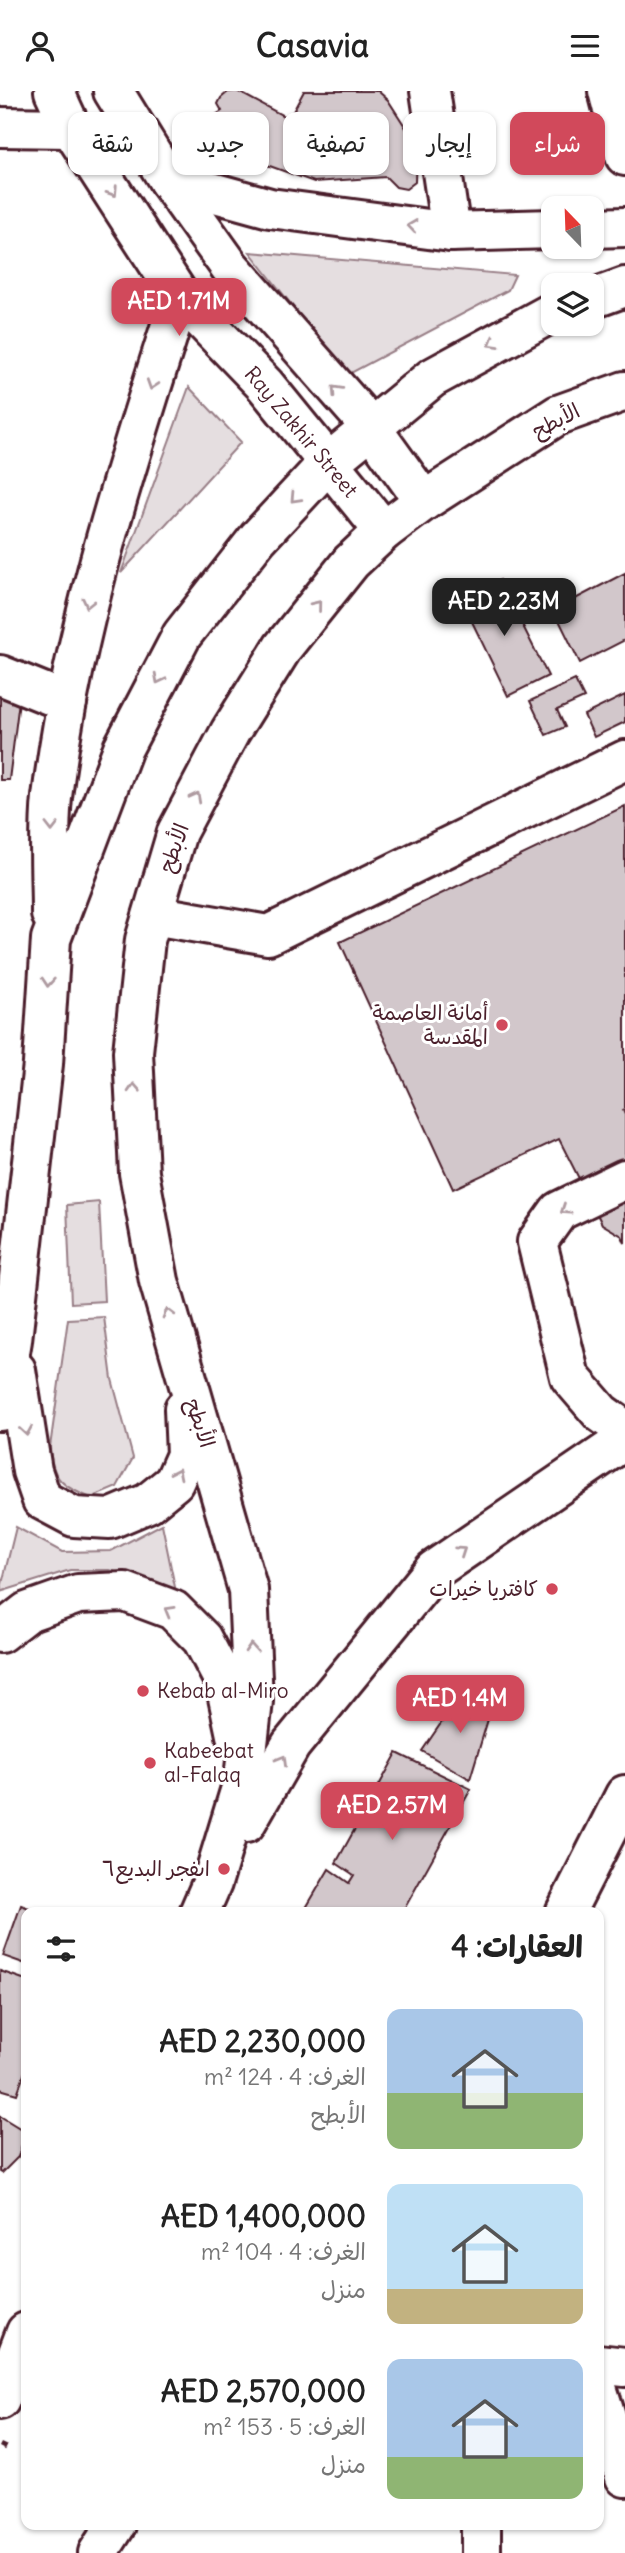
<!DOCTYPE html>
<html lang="ar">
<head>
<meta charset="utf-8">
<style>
  :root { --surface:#fff; --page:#f6f6f6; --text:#222; --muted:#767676; --accent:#d1495b }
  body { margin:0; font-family:Delius,"Playpen Sans Arabic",sans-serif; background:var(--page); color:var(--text); direction:rtl; height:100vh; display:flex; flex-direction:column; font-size:26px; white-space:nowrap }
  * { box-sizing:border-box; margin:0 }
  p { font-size:23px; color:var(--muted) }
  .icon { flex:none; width:38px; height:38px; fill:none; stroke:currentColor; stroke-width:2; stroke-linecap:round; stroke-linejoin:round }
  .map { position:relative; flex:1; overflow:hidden; direction:ltr }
  .panel { position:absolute; left:21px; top:1816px; width:583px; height:623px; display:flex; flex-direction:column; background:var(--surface); border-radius:14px; box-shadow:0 2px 5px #0004; direction:rtl }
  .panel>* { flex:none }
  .guide { position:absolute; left:21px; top:21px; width:584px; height:63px; direction:rtl; display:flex; gap:14px }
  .needle { width:46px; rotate:337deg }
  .tools { position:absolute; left:541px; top:105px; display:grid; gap:14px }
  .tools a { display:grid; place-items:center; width:63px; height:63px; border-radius:14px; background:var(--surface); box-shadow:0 2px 5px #0004; font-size:35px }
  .price { position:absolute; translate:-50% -60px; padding:0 16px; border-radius:14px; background:var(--accent); color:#fff; font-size:23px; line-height:46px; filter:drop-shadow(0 2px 4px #0008) }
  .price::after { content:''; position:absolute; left:50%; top:42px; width:21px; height:16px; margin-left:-10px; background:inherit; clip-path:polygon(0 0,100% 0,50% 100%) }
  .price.on { background:#222; color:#fff }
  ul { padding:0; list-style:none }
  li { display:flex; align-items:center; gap:21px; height:175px; padding:0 21px }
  li span { display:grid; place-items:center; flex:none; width:196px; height:140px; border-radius:14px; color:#555 }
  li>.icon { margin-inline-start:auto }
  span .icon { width:84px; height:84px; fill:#fffc; stroke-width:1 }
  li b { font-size:30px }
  h2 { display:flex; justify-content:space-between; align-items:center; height:84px; padding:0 21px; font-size:30px }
  .tag { padding:0 24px; border-radius:14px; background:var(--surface); box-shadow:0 2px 5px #0004; font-size:24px; line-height:63px }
  .tag.on { background:var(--accent); color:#fff }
  header { display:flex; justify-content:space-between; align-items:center; height:91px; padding:0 21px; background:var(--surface); font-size:32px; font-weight:700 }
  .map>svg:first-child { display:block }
  .green { fill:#e5dee0; stroke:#987e86; stroke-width:2 }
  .building { fill:#d2c7cb; stroke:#4a1f2b; stroke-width:2 }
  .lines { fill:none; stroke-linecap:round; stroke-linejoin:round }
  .minor-casing { stroke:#4a1f2b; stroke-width:44 }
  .major-casing { stroke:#4a1f2b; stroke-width:44 }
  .path { stroke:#4a1f2b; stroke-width:4.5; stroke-dasharray:7 5; stroke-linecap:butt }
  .minor { stroke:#fff; stroke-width:38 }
  .major { stroke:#fff; stroke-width:38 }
  .oneway { stroke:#ae9aa0 }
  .poi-dot { fill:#d1495b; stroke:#fff; stroke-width:2.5 }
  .labels { text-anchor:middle; stroke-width:6; stroke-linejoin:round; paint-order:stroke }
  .street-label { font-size:21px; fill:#4a1f2b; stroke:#fff }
  .poi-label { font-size:21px; fill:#4a1f2b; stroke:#fff; text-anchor:end }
</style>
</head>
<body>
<header><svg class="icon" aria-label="menu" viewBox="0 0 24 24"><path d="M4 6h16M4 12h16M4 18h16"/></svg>Casavia<svg class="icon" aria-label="person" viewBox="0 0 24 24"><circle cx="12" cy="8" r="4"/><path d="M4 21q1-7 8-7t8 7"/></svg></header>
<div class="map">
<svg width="625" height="2462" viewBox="0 0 625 2462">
  <rect width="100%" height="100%" fill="#fff"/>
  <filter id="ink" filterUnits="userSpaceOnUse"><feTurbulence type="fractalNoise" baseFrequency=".0143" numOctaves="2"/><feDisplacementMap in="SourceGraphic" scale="14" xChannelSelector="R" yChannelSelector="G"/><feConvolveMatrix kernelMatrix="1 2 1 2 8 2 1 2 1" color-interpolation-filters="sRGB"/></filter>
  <g filter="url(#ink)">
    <g class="green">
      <polygon points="250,161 515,184 508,199 347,284"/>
      <polygon points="189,296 241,351 121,482"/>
      <polygon points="99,1111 104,1210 71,1212 67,1114"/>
      <path d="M104 1226 112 1288 133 1367 117 1396 91 1407C63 1395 52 1390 50 1356L68 1228Z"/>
      <polygon points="162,1433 176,1501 110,1479 70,1479 0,1501 16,1436 62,1461 111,1460"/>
    </g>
    <g class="building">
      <polygon points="237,0 289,28 304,0 378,0 388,9 419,57 416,62 415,91 406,98 396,96 386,86 314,91 253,69 214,51 206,44 206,30 222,20 218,13 221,7 228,1"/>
      <polygon points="625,482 625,549 580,572 554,519"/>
      <polygon points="500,489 548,585 508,605 461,508"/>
      <polygon points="575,589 584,607 557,619 565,636 546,644 530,610"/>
      <polygon points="0,600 20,602 9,689 0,689"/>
      <polygon points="625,604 625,631 594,646 584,624"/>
      <polygon points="625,715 625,1018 623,1019 625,1024 625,1152 622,1145 602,1133 559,1048 453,1098 340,851"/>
      <polygon points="461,1603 492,1615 470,1688 422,1660"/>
      <polygon points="397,1662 471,1698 402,1822 303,1822 329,1778 349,1792 354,1784 336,1772"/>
      <polygon points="21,1814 42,1822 26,1822 26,1873 3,1865"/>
      <polygon points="0,1880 26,1889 26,1978 17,2003 0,1998"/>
      <polygon points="0,2025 26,2041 18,2066 2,2082 0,2081"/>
    </g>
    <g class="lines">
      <defs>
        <g id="minor">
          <polyline points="430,0 451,141"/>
          <polyline points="608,0 625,65"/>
          <polyline points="0,36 71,37"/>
          <polyline points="0,584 67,611"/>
          <polyline points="153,824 268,844 625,669"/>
          <polyline points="625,1088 559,1120 537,1151 570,1286 601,1322 625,1339"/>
          <polyline points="565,1822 625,1704"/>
          <polyline points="598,2273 625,2276"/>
          <polyline points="598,2300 625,2386"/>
          <polyline points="481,2434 481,2462"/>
          <polyline points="98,2462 116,2434"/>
        </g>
        <g id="major">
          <polyline points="54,0 71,37 180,206 265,294 384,440"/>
          <polyline points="113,0 168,89 230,176 370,335 424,410"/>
          <polyline points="168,89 270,117 451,141 553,138"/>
          <polyline points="592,137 625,136"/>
          <polyline points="592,208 625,196"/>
          <path d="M51 823C51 785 48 744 52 706 73 534 128 370 180 206"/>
          <polyline points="16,1279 32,1380 42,1409 74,1426 110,1428 148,1412 174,1391 186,1364 184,1318"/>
          <polyline points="0,1320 12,1249 43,973 51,848 123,657 182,544 258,447 327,373 432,287 553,221"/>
          <polyline points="0,1542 27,1521 78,1503 125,1501 173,1519 202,1548 225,1592 236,1644"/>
          <polyline points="246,1732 291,1654 434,1479 625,1349"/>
          <polyline points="199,1822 212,1792 244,1687 253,1610 248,1499 159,1190 139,1082 133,961 145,849 177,741 230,641 283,556 351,471 384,440 424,410 558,324 625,300"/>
          <polyline points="0,2309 26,2241"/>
        </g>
      </defs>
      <use href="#minor" class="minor-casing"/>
      <use href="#major" class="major-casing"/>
      <polyline class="path" points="0,2354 8,2358"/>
      <use href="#minor" class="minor"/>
      <use href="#major" class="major"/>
    </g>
    <defs><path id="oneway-chevron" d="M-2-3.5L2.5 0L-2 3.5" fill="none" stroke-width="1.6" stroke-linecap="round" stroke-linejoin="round" transform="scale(1.75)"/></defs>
    <g class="oneway">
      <use href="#oneway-chevron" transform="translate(113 101) rotate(57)"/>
      <use href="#oneway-chevron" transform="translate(412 135) rotate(-172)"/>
      <use href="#oneway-chevron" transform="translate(493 252) rotate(150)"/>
      <use href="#oneway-chevron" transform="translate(152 294) rotate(108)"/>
      <use href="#oneway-chevron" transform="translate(336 299) rotate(-133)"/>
      <use href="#oneway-chevron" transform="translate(295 407) rotate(133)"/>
      <use href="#oneway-chevron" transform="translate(88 512) rotate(103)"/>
      <use href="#oneway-chevron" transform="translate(317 514) rotate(-51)"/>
      <use href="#oneway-chevron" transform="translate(159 588) rotate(117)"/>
      <use href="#oneway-chevron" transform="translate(196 706) rotate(-62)"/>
      <use href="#oneway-chevron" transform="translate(52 736) rotate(90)"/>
      <use href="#oneway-chevron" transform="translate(48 891) rotate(94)"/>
      <use href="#oneway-chevron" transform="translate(134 997) rotate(-93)"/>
      <use href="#oneway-chevron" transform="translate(565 1119) rotate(146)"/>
      <use href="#oneway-chevron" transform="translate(168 1222) rotate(-105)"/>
      <use href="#oneway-chevron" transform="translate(26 1340) rotate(81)"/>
      <use href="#oneway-chevron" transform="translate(177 1382) rotate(-64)"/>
      <use href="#oneway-chevron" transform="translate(461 1460) rotate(-34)"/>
      <use href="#oneway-chevron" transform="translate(169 1520) rotate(-150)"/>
      <use href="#oneway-chevron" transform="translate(251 1557) rotate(-93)"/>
      <use href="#oneway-chevron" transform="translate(282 1669) rotate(-60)"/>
    </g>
  </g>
  <g class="poi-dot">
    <circle cx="502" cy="934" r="7"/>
    <circle cx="552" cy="1498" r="7"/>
    <circle cx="143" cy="1600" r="7"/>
    <circle cx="150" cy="1672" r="7"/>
    <circle cx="224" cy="1778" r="7"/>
  </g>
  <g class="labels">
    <g class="street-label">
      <text transform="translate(556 330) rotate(-27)" y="7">الأبطح</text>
      <text transform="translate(301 341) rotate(50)" y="7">Ray Zakhir Street</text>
      <text transform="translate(174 757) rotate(-70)" y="7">الأبطح</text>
      <text transform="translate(200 1332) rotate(72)" y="7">الأبطح</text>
    </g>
    <g class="poi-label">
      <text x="488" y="929">أمانة العاصمة<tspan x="488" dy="24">المقدسة</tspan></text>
      <text x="538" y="1505">كافتريا خيرات</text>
      <text x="157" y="1607" text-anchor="start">Kebab al-Miro</text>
      <text x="164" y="1667" text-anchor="start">Kabeebat<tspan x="164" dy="24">al-Falaq</tspan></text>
      <text x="210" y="1785">اىفجر البديع٦</text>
    </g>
  </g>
</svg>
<div class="tools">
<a><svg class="needle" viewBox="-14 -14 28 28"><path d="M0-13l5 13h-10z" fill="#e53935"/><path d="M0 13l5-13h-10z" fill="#767676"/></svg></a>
<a><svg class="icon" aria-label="layers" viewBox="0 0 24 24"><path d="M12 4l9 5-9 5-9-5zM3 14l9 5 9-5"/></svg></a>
</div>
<b class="price" style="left:179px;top:247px">AED 1.71M</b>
<b class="price on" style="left:504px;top:547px">AED 2.23M</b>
<b class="price" style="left:460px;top:1644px">AED 1.4M</b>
<b class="price" style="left:392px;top:1751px">AED 2.57M</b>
<div class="guide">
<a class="tag on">شراء</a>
<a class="tag">إيجار</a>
<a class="tag">تصفية</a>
<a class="tag">جديد</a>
<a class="tag">شقة</a>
</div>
<section class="panel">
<h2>العقارات: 4<svg class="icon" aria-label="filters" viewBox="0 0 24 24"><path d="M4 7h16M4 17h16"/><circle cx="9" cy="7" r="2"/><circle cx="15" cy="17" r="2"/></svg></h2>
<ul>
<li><span style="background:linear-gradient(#a9c7e8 60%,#8fb573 0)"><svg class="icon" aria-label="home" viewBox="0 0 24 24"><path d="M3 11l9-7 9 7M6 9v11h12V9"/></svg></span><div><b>AED 2,230,000</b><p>الغرف: 4 · 124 m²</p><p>الأبطح</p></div></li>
<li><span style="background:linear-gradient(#bfe0f5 75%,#c2b280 0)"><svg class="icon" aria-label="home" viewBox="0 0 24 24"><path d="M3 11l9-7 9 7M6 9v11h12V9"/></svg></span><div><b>AED 1,400,000</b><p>الغرف: 4 · 104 m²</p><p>منزل</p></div></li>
<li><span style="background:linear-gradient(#a9c7e8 70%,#8fb573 0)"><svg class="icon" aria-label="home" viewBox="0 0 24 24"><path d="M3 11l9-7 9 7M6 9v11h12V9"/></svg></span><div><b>AED 2,570,000</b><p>الغرف: 5 · 153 m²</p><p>منزل</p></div></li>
</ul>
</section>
</div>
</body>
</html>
